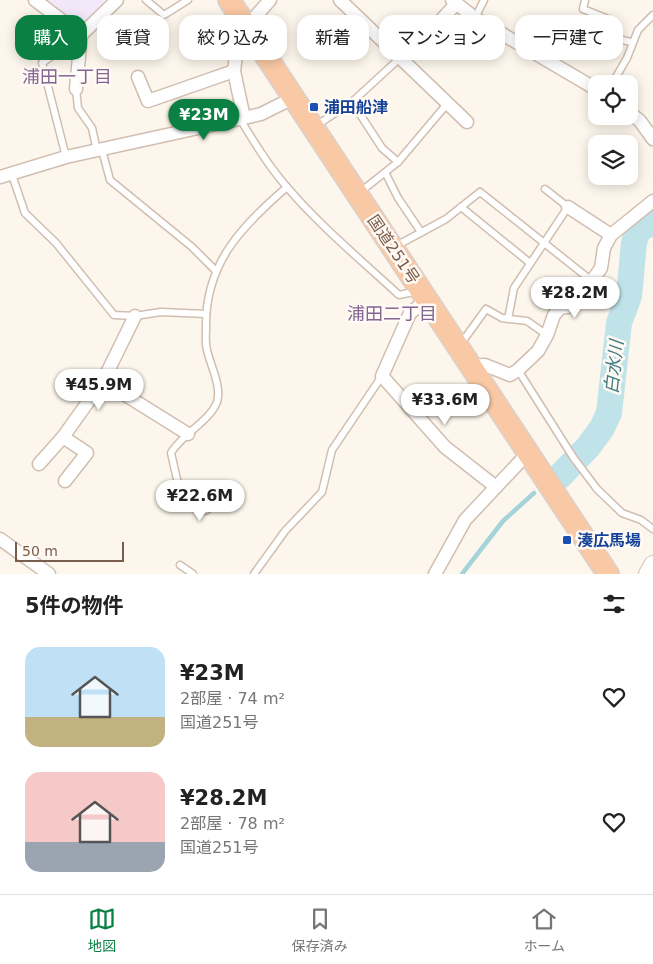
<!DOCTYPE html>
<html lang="ja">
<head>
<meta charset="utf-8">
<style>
  :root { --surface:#fff; --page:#f2f2f2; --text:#222; --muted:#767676; --line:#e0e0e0; --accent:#0b8043 }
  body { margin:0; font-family:"DejaVu Sans","Noto Sans JP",sans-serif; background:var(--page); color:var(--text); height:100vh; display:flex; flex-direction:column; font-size:19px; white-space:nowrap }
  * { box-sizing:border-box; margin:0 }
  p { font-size:16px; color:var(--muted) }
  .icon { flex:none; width:28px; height:28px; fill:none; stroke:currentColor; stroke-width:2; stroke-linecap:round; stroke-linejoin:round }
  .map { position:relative; height:574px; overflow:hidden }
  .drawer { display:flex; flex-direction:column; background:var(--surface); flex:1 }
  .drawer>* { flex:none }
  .hud { position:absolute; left:15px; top:15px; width:624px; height:45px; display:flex; gap:10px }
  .buttons { position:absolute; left:588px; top:75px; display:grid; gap:10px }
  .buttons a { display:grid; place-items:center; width:50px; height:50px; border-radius:10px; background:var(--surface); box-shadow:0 2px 12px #0003; font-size:25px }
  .scale { position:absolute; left:15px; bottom:12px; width:109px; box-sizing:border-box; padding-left:5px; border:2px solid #7a5c4d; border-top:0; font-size:14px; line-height:18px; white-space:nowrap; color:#7a5c4d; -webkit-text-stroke:4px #fffaf3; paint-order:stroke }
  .price { position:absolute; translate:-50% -42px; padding:0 11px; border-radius:18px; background:#fff; color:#222; font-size:16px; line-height:32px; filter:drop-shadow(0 1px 2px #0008) }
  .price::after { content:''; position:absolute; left:50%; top:30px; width:15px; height:11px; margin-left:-8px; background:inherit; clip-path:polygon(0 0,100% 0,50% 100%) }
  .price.on { background:var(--accent); color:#fff }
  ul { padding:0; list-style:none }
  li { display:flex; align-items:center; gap:15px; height:125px; padding:0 25px }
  li span { display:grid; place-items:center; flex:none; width:140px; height:100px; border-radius:15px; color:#555 }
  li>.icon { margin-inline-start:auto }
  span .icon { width:60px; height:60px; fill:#fffc; stroke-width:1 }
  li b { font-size:21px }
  h2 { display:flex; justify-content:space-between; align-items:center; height:60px; padding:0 25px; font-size:21px }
  .chip { padding:0 18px; border-radius:15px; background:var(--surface); box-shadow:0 2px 12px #0003; font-size:18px; line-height:45px }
  .chip.on { background:var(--accent); color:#fff }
  .menu { display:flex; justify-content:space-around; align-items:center; height:70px; border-top:1px solid var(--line); background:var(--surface); font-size:14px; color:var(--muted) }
  .menu a { display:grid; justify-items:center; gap:2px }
  .menu .on { color:var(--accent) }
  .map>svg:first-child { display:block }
  .education { fill:#f3e8fa }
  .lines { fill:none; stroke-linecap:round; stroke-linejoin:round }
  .stream { stroke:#a5d3da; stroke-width:4.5 }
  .river { stroke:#bfe3e8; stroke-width:26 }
  .service-casing { stroke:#d1beb0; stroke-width:9 }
  .minor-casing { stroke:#d1beb0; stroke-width:15 }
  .secondary-casing { stroke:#d6c0b0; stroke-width:20 }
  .trunk-casing { stroke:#dad1cd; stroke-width:24 }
  .service { stroke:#fff; stroke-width:6 }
  .minor { stroke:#fff; stroke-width:12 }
  .secondary { stroke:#fff; stroke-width:18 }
  .trunk { stroke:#f9c8a4; stroke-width:21 }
  .transit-dot { fill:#1a4fb4; stroke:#fffaf3; stroke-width:2 }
  .labels { text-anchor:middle; stroke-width:5; stroke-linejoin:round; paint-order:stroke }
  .transit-label { font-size:16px; font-weight:bold; fill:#164399; stroke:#fffaf3; text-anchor:start }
  .street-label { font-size:16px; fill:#7a5c4d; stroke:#fffaf3 }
  .neighbourhood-label { font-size:18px; fill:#846695; stroke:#fffaf3 }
  .water-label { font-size:18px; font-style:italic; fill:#437c86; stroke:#fffaf3 }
</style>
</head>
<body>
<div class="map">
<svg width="653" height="574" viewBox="0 0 653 574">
  <rect width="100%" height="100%" fill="#fdf6ec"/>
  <polygon class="education" points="43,0 105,0 84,24 73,26"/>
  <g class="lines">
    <polyline class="stream" points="462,574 503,521 534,493"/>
    <polyline class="river" points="560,476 588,447 602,428 609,413 619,323 629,296 634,243 638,230 653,222"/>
    <defs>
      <g id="service">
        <polyline points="146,0 164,15 188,0"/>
        <polyline points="585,0 583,9 613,21 609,37 631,42"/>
        <polyline points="475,18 484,0"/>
        <polyline points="612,84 627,58 638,30 653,15"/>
        <polyline points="76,89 78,108 92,128 97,151"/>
        <polyline points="352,102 382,148 398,162"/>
        <path d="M240 119C254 142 268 165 286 186 319 225 361 260 399 295L418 291"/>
        <polyline points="317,125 352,102 400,58"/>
        <polyline points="102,150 110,180 192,247 216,271"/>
        <polyline points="66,157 42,63 80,36"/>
        <polyline points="11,172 25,213 56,243 114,315 135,316 161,312 206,314"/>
        <polyline points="386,174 398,198 421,232"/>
        <polyline points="359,193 398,162 447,104"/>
        <polyline points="461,207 530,263"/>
        <polyline points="396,246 446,219 480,192 592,281"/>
        <polyline points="508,319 514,288 568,207 545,189"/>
        <polyline points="460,345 486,309 502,318 527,321 547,335"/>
        <polyline points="518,370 573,457 597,489 622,513 641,520 653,529"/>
        <path d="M179 488 171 453C181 435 210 421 217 402 222 386 210 365 207 350 205 343 206 334 206 327 205 263 242 226 287 187"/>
        <polyline points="180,565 193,574"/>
        <polyline points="254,574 285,531 322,492 332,450 382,376"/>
      </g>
      <g id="minor">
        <polyline points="35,0 81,35 117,0"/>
        <polyline points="340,0 467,122"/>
        <polyline points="452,0 475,18 596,89"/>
        <polyline points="241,17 234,71 244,118"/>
        <polyline points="247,26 270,0"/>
        <polyline points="404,60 456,4"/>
        <polyline points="138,77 148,101 234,71"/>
        <polyline points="76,89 81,35"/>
        <polyline points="629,112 640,121 653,139"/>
        <polyline points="0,177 66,157 244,118 261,114 295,97"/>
        <polyline points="568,207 611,235"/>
        <polyline points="427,300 410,313 382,376 445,447 496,487"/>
        <polyline points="469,366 485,365 510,375 518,370 538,351 547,335 554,315 560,308 568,307 592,281 601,268 604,248 611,235 653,201"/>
        <polyline points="103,381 188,434"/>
        <polyline points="39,464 63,437"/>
        <polyline points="65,481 87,453 63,437 103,381 135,316"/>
        <polyline points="179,488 199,508 205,508 221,489"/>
        <polyline points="0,539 49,574"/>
        <polyline points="435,574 465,520 527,454"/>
      </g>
      <polyline id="secondary" points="648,574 653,565"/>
      <polyline id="trunk" points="229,0 608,574"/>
    </defs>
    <use href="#service" class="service-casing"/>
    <use href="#minor" class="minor-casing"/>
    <use href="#secondary" class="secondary-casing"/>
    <use href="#trunk" class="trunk-casing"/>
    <use href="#service" class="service"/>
    <use href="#minor" class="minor"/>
    <use href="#secondary" class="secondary"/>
    <use href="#trunk" class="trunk"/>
  </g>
  <g class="transit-dot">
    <rect x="309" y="102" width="10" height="10" rx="2.5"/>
    <rect x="562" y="535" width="10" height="10" rx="2.5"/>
  </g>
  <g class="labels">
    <g class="transit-label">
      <text x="324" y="113">浦田船津</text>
      <text x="577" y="546">湊広馬場</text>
    </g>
    <g class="street-label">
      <text transform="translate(394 249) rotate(56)" y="6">国道251号</text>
    </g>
    <g class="neighbourhood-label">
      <text x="67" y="83">浦田一丁目</text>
      <text x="392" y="320">浦田二丁目</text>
    </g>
    <g class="water-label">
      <text transform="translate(614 367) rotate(-84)" y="6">白水川</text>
    </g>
  </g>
</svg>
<div class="buttons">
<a><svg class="icon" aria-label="locate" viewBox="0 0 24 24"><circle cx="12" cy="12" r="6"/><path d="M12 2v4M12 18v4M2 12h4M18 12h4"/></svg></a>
<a><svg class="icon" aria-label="layers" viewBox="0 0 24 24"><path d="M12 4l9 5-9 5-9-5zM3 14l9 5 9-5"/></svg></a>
</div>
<div class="scale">50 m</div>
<b class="price on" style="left:204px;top:141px">¥23M</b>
<b class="price" style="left:575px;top:319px">¥28.2M</b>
<b class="price" style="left:99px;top:411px">¥45.9M</b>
<b class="price" style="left:445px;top:426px">¥33.6M</b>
<b class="price" style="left:200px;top:522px">¥22.6M</b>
<div class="hud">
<a class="chip on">購入</a>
<a class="chip">賃貸</a>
<a class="chip">絞り込み</a>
<a class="chip">新着</a>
<a class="chip">マンション</a>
<a class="chip">一戸建て</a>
</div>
</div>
<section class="drawer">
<h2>5件の物件<svg class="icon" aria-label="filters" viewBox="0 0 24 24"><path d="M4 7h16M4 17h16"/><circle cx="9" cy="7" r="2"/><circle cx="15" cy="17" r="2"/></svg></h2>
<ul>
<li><span style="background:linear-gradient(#bfe0f5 70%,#c2b280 0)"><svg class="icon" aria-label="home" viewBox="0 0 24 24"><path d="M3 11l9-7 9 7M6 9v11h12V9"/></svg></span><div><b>¥23M</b><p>2部屋 · 74 m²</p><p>国道251号</p></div><svg class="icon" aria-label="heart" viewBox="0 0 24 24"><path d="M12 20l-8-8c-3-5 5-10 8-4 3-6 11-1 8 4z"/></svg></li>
<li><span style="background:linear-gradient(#f6c9c9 70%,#9aa5b1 0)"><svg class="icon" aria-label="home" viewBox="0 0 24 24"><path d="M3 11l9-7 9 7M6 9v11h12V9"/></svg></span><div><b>¥28.2M</b><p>2部屋 · 78 m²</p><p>国道251号</p></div><svg class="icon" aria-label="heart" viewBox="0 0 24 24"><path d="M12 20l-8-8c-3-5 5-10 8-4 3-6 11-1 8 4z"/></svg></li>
</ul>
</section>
<nav class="menu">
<a class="on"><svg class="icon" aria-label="map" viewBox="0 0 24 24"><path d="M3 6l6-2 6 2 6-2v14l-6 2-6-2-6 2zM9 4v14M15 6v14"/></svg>地図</a>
<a><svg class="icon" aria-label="saved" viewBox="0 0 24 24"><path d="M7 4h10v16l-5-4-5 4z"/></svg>保存済み</a>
<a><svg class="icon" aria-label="home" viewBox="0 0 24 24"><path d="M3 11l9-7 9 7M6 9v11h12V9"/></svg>ホーム</a>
</nav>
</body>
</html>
